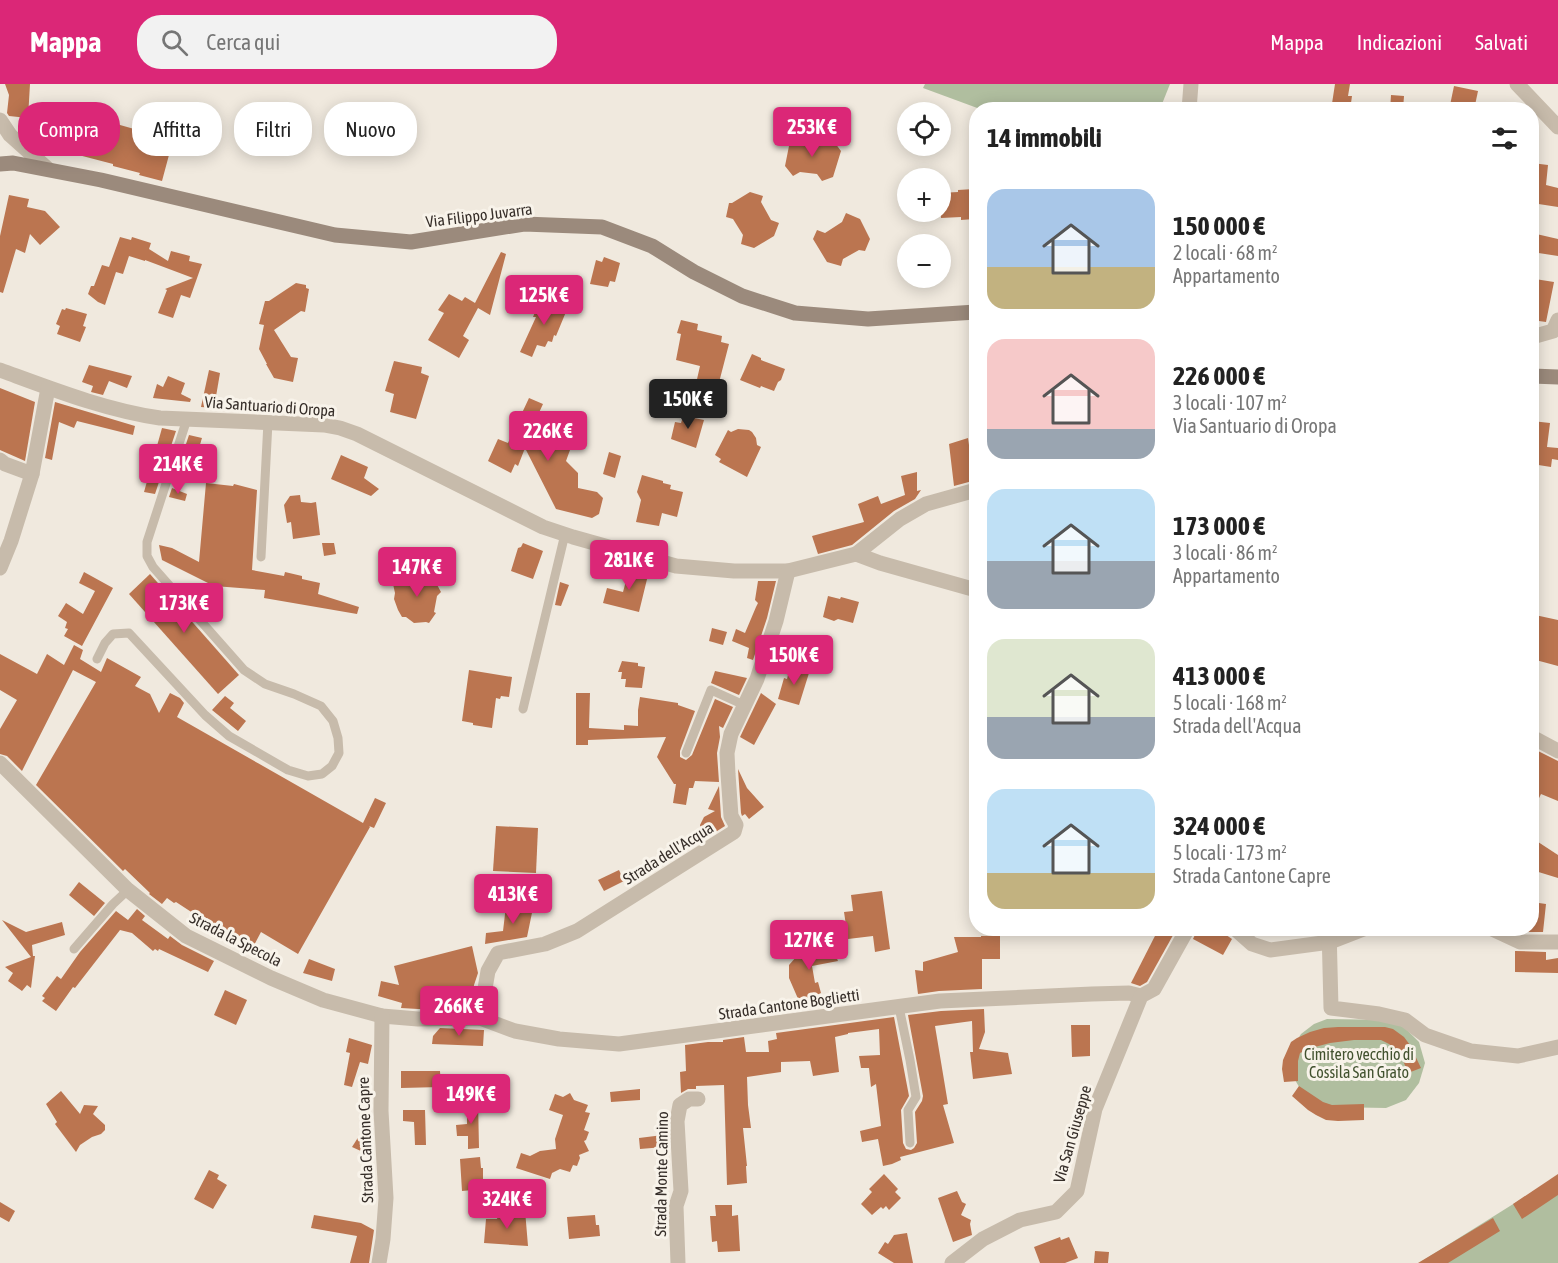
<!DOCTYPE html>
<html lang="it">
<head>
<meta charset="utf-8">
<style>
  :root { --surface:#fff; --page:#f2f2f2; --text:#222; --muted:#767676; --accent:#db2777 }
  body { margin:0; font-family:"Asap Condensed",sans-serif; background:var(--page); color:var(--text); height:100vh; display:flex; flex-direction:column; font-size:22px; white-space:nowrap }
  * { box-sizing:border-box; margin:0 }
  p { font-size:20px; color:var(--muted) }
  .icon { flex:none; width:33px; height:33px; fill:none; stroke:currentColor; stroke-width:2; stroke-linecap:round; stroke-linejoin:round }
  .map { position:relative; flex:1; overflow:hidden }
  .drawer { position:absolute; left:969px; top:18px; width:570px; height:834px; display:flex; flex-direction:column; background:var(--surface); border-radius:24px; box-shadow:0 3px 15px #0003 }
  .drawer>* { flex:none }
  .banner { position:absolute; left:18px; top:18px; width:570px; height:54px; display:flex; gap:12px }
  .controls { position:absolute; left:897px; top:18px; display:grid; gap:12px }
  .controls a { display:grid; place-items:center; width:54px; height:54px; border-radius:50%; background:var(--surface); box-shadow:0 3px 15px #0003; font-size:30px }
  .price { position:absolute; translate:-50% -51px; padding:0 14px; border-radius:6px; background:var(--accent); color:#fff; font-size:20px; line-height:39px; filter:drop-shadow(0 2px 3px #0008) }
  .price::after { content:''; position:absolute; left:50%; top:36px; width:18px; height:14px; margin-left:-9px; background:inherit; clip-path:polygon(0 0,100% 0,50% 100%) }
  .price.active { background:#222; color:#fff }
  ul { padding:0; list-style:none }
  li { display:flex; align-items:center; gap:18px; height:150px; padding:0 18px }
  li span { display:grid; place-items:center; flex:none; width:168px; height:120px; border-radius:18px; color:#555 }
  li>.icon { margin-inline-start:auto }
  span .icon { width:72px; height:72px; fill:#fffc; stroke-width:1 }
  li b { font-size:26px }
  h2 { display:flex; justify-content:space-between; align-items:center; height:72px; padding:0 18px; font-size:26px }
  .pill { padding:0 21px; border-radius:24px; background:var(--surface); box-shadow:0 3px 15px #0003; font-size:21px; line-height:54px }
  .pill.active { background:var(--accent); color:#fff }
  header { display:flex; align-items:center; gap:36px; box-sizing:border-box; height:84px; padding:0 30px; background:var(--accent); color:#fff }
  header strong { font-size:28px }
  nav { display:flex; gap:33px; margin-inline-start:auto; font-size:21px }
  .search { width:420px; height:54px; background:var(--page); display:flex; align-items:center; gap:15px; box-sizing:border-box; padding:0 21px; border-radius:24px; color:var(--muted); font-size:22px }
  .map>svg:first-child { display:block }
  .green { fill:#b0be9f }
  .building { fill:#bb7550 }
  .lines { fill:none; stroke-linecap:round; stroke-linejoin:round }
  .lane { stroke:#c7bbab; stroke-width:9 }
  .street { stroke:#c7bbab; stroke-width:15 }
  .secondary { stroke:#9b8a7c; stroke-width:15 }
  .labels { text-anchor:middle; stroke-width:6; stroke-linejoin:round; paint-order:stroke }
  .street-label { font-size:16px; fill:#362e29; stroke:#f8f3ea }
  .park-label { font-size:16px; fill:#42522f; stroke:#f8f3ea }
</style>
</head>
<body>
<header>
<strong>Mappa</strong>
<div class="search"><svg class="icon" aria-label="search" viewBox="0 0 24 24"><circle cx="10" cy="10" r="6"/><path d="M15 15l6 6"/></svg>Cerca qui</div>
<nav><a>Mappa</a><a>Indicazioni</a><a>Salvati</a></nav>
</header>
<div class="map">
<svg width="1558" height="1179" viewBox="0 0 1558 1179">
  <rect width="100%" height="100%" fill="#f0e9de"/>
  <g class="green">
    <polygon points="925,0 1170,0 1160,25 980,25 923,4"/>
    <polygon points="1327,935 1389,936 1405,944 1419,958 1425,979 1419,999 1406,1016 1386,1024 1332,1023 1315,1019 1301,1006 1292,991 1293,963 1301,950 1314,940"/>
    <polygon points="1558,1092 1558,1179 1419,1179"/>
  </g>
  <g class="building">
    <polygon points="5,0 30,0 28,34 9,32 7,29 9,11"/>
    <polygon points="1335,0 1350,0 1348,12 1352,12 1350,26 1331,26"/>
    <polygon points="1454,2 1478,7 1474,26 1449,26"/>
    <polygon points="1391,11 1404,12 1403,26 1390,26"/>
    <polygon points="113,39 173,56 162,97 139,91 140,89 113,82 113,80 67,68 74,44 108,53"/>
    <polygon points="802,49 807,57 826,61 832,55 841,67 833,93 822,97 817,90 800,88 793,92 785,82 790,57"/>
    <polygon points="1532,79 1548,81 1546,101 1558,104 1558,123 1532,119"/>
    <polygon points="974,105 974,107 976,107 976,133 974,133 974,135 961,136 961,133 941,134 940,109 958,108 958,106"/>
    <polygon points="750,108 763,112 761,118 771,136 779,139 774,152 754,164 741,160 743,151 733,135 726,133 729,119 732,119"/>
    <polygon points="9,111 29,115 27,123 45,127 60,143 40,161 30,150 25,169 16,165 3,209 0,208 0,152"/>
    <polygon points="846,129 860,135 870,155 865,167 859,166 843,175 841,182 827,178 813,155 817,146 825,149 842,138"/>
    <polygon points="1532,149 1558,155 1558,172 1532,168"/>
    <polygon points="120,153 131,156 132,153 151,159 149,165 168,177 171,167 190,172 189,177 202,180 190,214 181,211 173,234 158,229 167,206 165,205 193,194 145,176 145,177 129,172 123,190 116,188 105,221 98,218 88,210 91,202 94,202 102,181 109,183"/>
    <polygon points="501,168 506,170 490,231 478,224 463,252 469,256 459,274 428,256 444,229 438,226 449,210 462,217 465,213 475,219"/>
    <polygon points="604,173 620,179 615,198 610,197 608,203 590,200 596,176 602,178"/>
    <polygon points="1535,195 1554,198 1546,238 1532,236 1532,209 1533,209"/>
    <polygon points="296,199 306,201 306,204 309,205 305,228 301,227 274,246 291,273 298,274 293,298 274,294 266,280 267,280 259,265 264,241 259,240 265,217 269,217"/>
    <polygon points="540,216 547,218 548,216 568,223 556,252 554,251 552,258 548,257 545,263 537,261 532,273 520,268 536,233 533,233"/>
    <polygon points="66,224 87,230 83,242 86,243 80,258 57,250 60,242 56,240 62,225 65,226"/>
    <polygon points="681,236 698,240 697,246 722,252 721,258 729,260 716,310 695,304 700,282 676,276 681,250 677,249"/>
    <polygon points="752,270 761,274 761,276 785,285 781,296 778,298 774,307 761,302 760,304 740,296"/>
    <polygon points="394,277 422,283 421,289 429,292 416,335 390,328 394,310 385,307"/>
    <polygon points="89,281 93,282 132,292 127,304 109,297 103,311 91,308 93,302 82,298"/>
    <polygon points="209,286 220,289 214,324 201,323"/>
    <polygon points="168,292 185,299 181,310 191,315 190,318 153,314 157,300 163,303"/>
    <polygon points="0,304 35,318 25,377 0,366"/>
    <polygon points="529,314 543,320 526,357 556,338 572,345 574,355 566,377 578,389 578,404 597,408 603,414 599,430 592,434 556,425 525,364 518,382 515,380 511,389 488,377 498,355 508,359"/>
    <polygon points="55,318 135,342 133,351 77,337 74,344 59,338 52,376 45,374"/>
    <polygon points="685,327 695,330 694,334 704,336 696,364 671,355 675,338 681,339"/>
    <polygon points="1532,337 1550,339 1547,363 1558,364 1558,376 1552,375 1551,383 1532,380"/>
    <polygon points="162,344 176,347 155,410 144,408"/>
    <polygon points="738,345 749,346 752,348 756,354 757,361 761,363 747,393 719,378 721,375 715,371 728,346 731,348"/>
    <polygon points="189,351 202,354 192,387 179,381"/>
    <polygon points="968,354 973,389 976,388 976,396 954,402 949,360"/>
    <polygon points="609,368 621,372 615,394 603,390"/>
    <polygon points="341,371 368,383 364,394 379,405 371,412 331,395"/>
    <polygon points="917,388 917,407 921,406 915,415 894,427 852,461 818,470 812,452 864,438 858,420 878,412 881,420 905,411 901,392"/>
    <polygon points="642,391 663,397 663,399 671,401 670,405 683,408 677,433 662,429 659,442 636,438 641,416 637,408"/>
    <polygon points="206,399 233,402 234,400 257,406 252,486 284,492 285,488 302,492 302,495 320,499 318,510 359,523 357,530 264,514 265,506 214,502 162,476 159,461 172,464 199,478"/>
    <polygon points="172,404 187,410 185,417 169,413"/>
    <polygon points="300,411 301,418 311,419 316,418 320,451 293,455 291,438 287,439 284,421 290,412"/>
    <polygon points="322,459 334,459 336,470 324,472"/>
    <polygon points="523,459 543,467 533,495 511,487 518,464 521,463"/>
    <polygon points="630,482 649,487 639,528 603,519 607,504 623,508"/>
    <polygon points="84,488 113,504 82,562 64,552 68,545 65,544 67,538 58,532 66,519 83,530 95,507 79,499"/>
    <polygon points="426,488 432,499 435,497 441,508 437,512 434,528 436,529 429,539 426,538 414,539 406,533 402,533 398,526 394,515 395,509 393,500 395,497 401,494 407,497 415,491 420,493"/>
    <polygon points="150,490 239,591 218,610 129,510"/>
    <polygon points="758,497 776,497 767,534 753,576 747,574 749,564 732,557 736,545 745,549 756,523 758,519 755,516"/>
    <polygon points="560,498 569,501 561,522 555,521"/>
    <polygon points="828,512 840,515 841,513 859,518 853,539 838,535 834,537 823,533"/>
    <polygon points="1535,531 1558,536 1558,582 1532,575 1532,540"/>
    <polygon points="712,544 727,548 723,561 709,557"/>
    <polygon points="74,561 83,566 80,575 101,588 107,574 141,593 135,602 150,610 159,629 170,609 180,614 184,619 177,633 363,739 375,714 386,719 374,744 369,742 370,743 298,870 261,848 251,867 176,818 174,819 167,814 162,820 149,810 150,809 125,785 123,787 36,701 96,598 73,586 22,687 7,672 0,670 0,645 17,616 0,606 0,570 37,590 47,570 64,581"/>
    <polygon points="622,577 638,579 638,582 645,583 642,604 625,603 626,595 621,595 622,588 618,588"/>
    <polygon points="790,583 809,589 799,621 778,615 784,594 787,595"/>
    <polygon points="469,586 512,593 509,613 501,612 500,615 496,614 492,644 473,641 473,639 462,637"/>
    <polygon points="715,587 747,594 739,611 711,599"/>
    <polygon points="576,609 590,609 589,644 624,646 624,641 638,642 638,626 640,613 678,619 678,621 695,627 680,667 680,673 686,676 692,671 715,615 733,623 723,644 719,642 720,653 717,669 719,698 695,697 693,704 689,704 686,721 673,719 676,700 674,700 657,673 666,653 588,656 588,661 576,661"/>
    <polygon points="761,609 776,620 754,661 740,653"/>
    <polygon points="225,612 234,619 230,624 246,637 238,647 212,626"/>
    <polygon points="1532,664 1558,677 1558,717 1541,710 1532,729"/>
    <polygon points="738,685 747,704 764,723 749,735 745,730 742,732 741,729"/>
    <polygon points="719,702 721,733 725,742 687,766 694,752 701,748 700,741 704,733 715,727 708,725"/>
    <polygon points="496,742 538,744 536,789 493,787"/>
    <polygon points="1532,754 1558,771 1558,794 1532,786"/>
    <polygon points="619,786 624,797 604,807 598,796"/>
    <polygon points="79,798 105,819 94,832 69,811"/>
    <polygon points="882,807 890,865 875,868 873,852 848,855 844,828 853,827 851,811"/>
    <polygon points="1532,818 1546,820 1543,848 1522,848 1516,845 1532,844"/>
    <polygon points="506,822 533,824 527,853 485,860 486,849 503,847"/>
    <polygon points="137,825 145,832 142,836 168,855 170,852 182,861 214,877 208,888 159,865 158,867 155,865 153,867 132,849 120,846 75,904 73,903 56,927 42,917 45,914 42,912 57,892 61,895 80,868 116,827 128,836"/>
    <polygon points="2,836 26,848 62,838 65,851 32,861 33,872 35,872 31,904 27,901 22,907 8,897 13,889 5,883 31,873"/>
    <polygon points="1159,844 1177,844 1147,898 1140,902 1131,899"/>
    <polygon points="1198,844 1216,844 1232,855 1223,871 1193,855"/>
    <polygon points="981,852 1000,852 1000,875 982,875 982,905 939,907 918,910 915,886 923,887 923,878 958,868 954,853 981,853"/>
    <polygon points="472,862 478,889 474,901 472,923 464,925 418,925 401,924 402,919 378,912 381,897 399,901 394,882"/>
    <polygon points="822,862 823,864 832,863 838,877 812,882 815,899 818,898 821,909 810,914 810,913 799,917 789,894 789,881 797,872"/>
    <polygon points="1515,867 1546,868 1546,876 1558,874 1558,889 1515,888"/>
    <polygon points="309,875 335,885 332,897 303,889"/>
    <polygon points="225,906 247,916 236,941 214,931"/>
    <polygon points="984,925 985,948 979,965 1008,969 1012,990 973,995 970,968 973,968 972,937 935,942 948,1020 943,1021 954,1059 900,1073 901,1076 892,1080 883,1082 878,1055 862,1058 860,1047 881,1042 876,1000 871,1003 869,984 861,984 859,972 880,971 879,945 848,949 848,950 835,953 839,988 813,992 810,977 781,978 781,988 747,993 748,1021 751,1044 743,1044 747,1082 746,1082 747,1099 727,1101 724,1001 696,1002 696,1005 688,1005 681,1009 680,988 686,987 685,961 708,958 723,958 723,956 744,953 746,968 769,968 768,957 777,955 776,949 894,933 909,1012 901,1026 903,1059 906,1065 911,1066 914,1064 917,1059 915,1028 922,1017 923,1012 908,931 941,927"/>
    <polygon points="1071,941 1090,941 1090,972 1072,973"/>
    <polygon points="1338,943 1385,943 1393,945 1404,953 1410,961 1421,984 1408,989 1402,974 1396,965 1389,960 1381,956 1354,956 1330,959 1311,964 1300,969 1298,977 1298,997 1284,998 1282,985 1283,976 1291,958 1297,954 1310,948 1324,944"/>
    <polygon points="440,944 484,946 483,962 432,960 433,952"/>
    <polygon points="349,954 372,961 368,980 360,978 352,1003 344,1001 350,969 346,968"/>
    <polygon points="401,987 440,987 441,1003 401,1004"/>
    <polygon points="1299,1002 1323,1018 1332,1021 1364,1020 1364,1036 1338,1037 1326,1036 1316,1031 1308,1026 1292,1012"/>
    <polygon points="640,1005 640,1016 611,1018 610,1008"/>
    <polygon points="61,1007 80,1030 84,1021 98,1022 93,1030 105,1041 105,1046 101,1050 92,1053 80,1061 76,1068 55,1040 57,1038 46,1020"/>
    <polygon points="570,1009 574,1016 588,1021 585,1028 590,1029 584,1046 589,1048 586,1056 584,1057 589,1067 579,1071 580,1074 577,1082 573,1081 570,1088 560,1085 552,1089 550,1095 516,1084 521,1069 530,1072 540,1067 556,1065 555,1055 563,1031 549,1026 555,1010 563,1013"/>
    <polygon points="467,1016 478,1016 479,1064 468,1065 468,1052 457,1052 456,1041 467,1040"/>
    <polygon points="403,1026 425,1026 426,1061 415,1061 414,1038 403,1037"/>
    <polygon points="663,1051 664,1063 640,1065 639,1054"/>
    <polygon points="359,1052 368,1056 363,1068 352,1063"/>
    <polygon points="480,1073 481,1084 483,1084 483,1105 462,1107 460,1075"/>
    <polygon points="209,1086 219,1091 217,1095 227,1101 213,1125 194,1115"/>
    <polygon points="884,1090 898,1105 895,1108 901,1114 889,1126 886,1122 883,1125 881,1123 872,1131 861,1120 872,1108 869,1105"/>
    <polygon points="1558,1090 1558,1111 1522,1135 1513,1120"/>
    <polygon points="957,1107 962,1118 966,1120 961,1131 971,1136 970,1140 972,1151 953,1158 938,1114"/>
    <polygon points="527,1112 528,1125 516,1125 514,1113"/>
    <polygon points="0,1118 15,1127 9,1138 0,1133"/>
    <polygon points="715,1121 732,1121 732,1132 738,1131 740,1167 718,1168 717,1157 712,1158 710,1132 716,1132"/>
    <polygon points="525,1126 528,1162 484,1159 486,1135 497,1135 498,1131 512,1132 512,1127"/>
    <polygon points="314,1131 361,1139 374,1146 369,1179 350,1179 357,1152 311,1144"/>
    <polygon points="595,1131 596,1141 599,1141 600,1152 569,1155 567,1133"/>
    <polygon points="1493,1134 1500,1147 1448,1179 1418,1179"/>
    <polygon points="907,1149 913,1179 894,1179 878,1169 885,1158 888,1160 894,1151"/>
    <polygon points="1060,1153 1061,1156 1069,1153 1078,1174 1065,1179 1040,1179 1034,1163"/>
    <polygon points="1095,1167 1109,1168 1108,1179 1094,1179"/>
  </g>
  <g class="lines">
    <g class="lane">
      <polyline points="261,473 268,338"/>
      <polyline points="97,575 105,559 113,550 129,549 205,631 229,652 288,686 308,692 322,690 332,682 339,669 338,654 333,637 321,622 294,610 265,600 244,586 153,483 147,472 147,458 187,335"/>
      <polyline points="523,625 565,450"/>
      <polyline points="686,669 711,606 744,621"/>
      <polyline points="74,865 113,820 128,806"/>
      <polyline points="899,923 910,976 916,1013 908,1026 910,1059"/>
    </g>
    <g class="street">
      <polyline points="1517,0 1558,43"/>
      <polyline points="1189,26 1191,0"/>
      <polyline points="0,36 10,51 48,85"/>
      <polyline points="1532,253 1553,247 1558,236"/>
      <path d="M0 286C52 305 105 326 160 334L324 341 340 344 357 350 543 443 573 453 676 482 734 487H788L856 470 880 479 976 506"/>
      <polyline points="0,376 5,380 32,390"/>
      <polyline points="856,470 900,435 926,420 976,406"/>
      <polyline points="0,484 11,457 32,390 48,304"/>
      <polyline points="1532,653 1558,667"/>
      <polyline points="0,679 128,806 186,852 271,894 323,916 382,932 418,935 480,934 515,947 559,955 619,960 940,917 1092,910 1129,909 1141,912"/>
      <polyline points="1234,844 1252,860 1270,866 1330,858 1366,844"/>
      <polyline points="1329,844 1331,924 1379,930 1405,936 1425,951 1471,967 1518,972 1558,963"/>
      <polyline points="1490,844 1520,858 1558,858"/>
      <polyline points="480,934 488,887 498,869 545,860 577,847 734,748 736,741 731,732 728,690 727,669 731,650 757,595 776,537 788,487"/>
      <polyline points="379,1179 383,1155 386,1114 381,1027 382,932"/>
      <polyline points="678,1179 676,1122 681,1107 677,1037 680,1021 689,1015 698,1015"/>
      <polyline points="952,1179 983,1155 1020,1136 1056,1128 1077,1107 1095,1025 1141,912 1154,905 1188,844"/>
    </g>
    <g class="secondary">
      <polyline points="0,80 13,79 101,96 335,151 411,158 524,140 602,143 652,162 694,188 742,212 795,229 868,235 976,228"/>
      <polyline points="1532,292 1558,293"/>
    </g>
  </g>
  <g class="labels">
    <g class="street-label">
      <text transform="translate(479 131) rotate(-7)" y="6">Via Filippo Juvarra</text>
      <text transform="translate(270 322) rotate(4)" y="6">Via Santuario di Oropa</text>
      <text transform="translate(668 769) rotate(-32)" y="6">Strada dell'Acqua</text>
      <text transform="translate(236 855) rotate(27)" y="6">Strada la Specola</text>
      <text transform="translate(789 920) rotate(-8)" y="6">Strada Cantone Boglietti</text>
      <text transform="translate(1072 1050) rotate(-74)" y="6">Via San Giuseppe</text>
      <text transform="translate(365 1056) rotate(-92)" y="6">Strada Cantone Capre</text>
      <text transform="translate(661 1090) rotate(-89)" y="6">Strada Monte Camino</text>
    </g>
    <g class="park-label">
      <text x="1359" y="976">Cimitero vecchio di<tspan x="1359" dy="18">Cossila San Grato</tspan></text>
    </g>
  </g>
</svg>
<div class="controls">
<a><svg class="icon" aria-label="locate" viewBox="0 0 24 24"><circle cx="12" cy="12" r="6"/><path d="M12 2v4M12 18v4M2 12h4M18 12h4"/></svg></a>
<a>+</a>
<a>−</a>
</div>
<b class="price" style="left:812px;top:74px">253K €</b>
<b class="price" style="left:544px;top:242px">125K €</b>
<b class="price active" style="left:688px;top:346px">150K €</b>
<b class="price" style="left:548px;top:378px">226K €</b>
<b class="price" style="left:178px;top:411px">214K €</b>
<b class="price" style="left:629px;top:507px">281K €</b>
<b class="price" style="left:417px;top:514px">147K €</b>
<b class="price" style="left:184px;top:550px">173K €</b>
<b class="price" style="left:794px;top:602px">150K €</b>
<b class="price" style="left:513px;top:841px">413K €</b>
<b class="price" style="left:809px;top:887px">127K €</b>
<b class="price" style="left:459px;top:953px">266K €</b>
<b class="price" style="left:471px;top:1041px">149K €</b>
<b class="price" style="left:507px;top:1146px">324K €</b>
<div class="banner">
<a class="pill active">Compra</a>
<a class="pill">Affitta</a>
<a class="pill">Filtri</a>
<a class="pill">Nuovo</a>
</div>
<section class="drawer">
<h2>14 immobili<svg class="icon" aria-label="filters" viewBox="0 0 24 24"><path d="M4 7h16M4 17h16"/><circle cx="9" cy="7" r="2"/><circle cx="15" cy="17" r="2"/></svg></h2>
<ul>
<li><span style="background:linear-gradient(#a9c7e8 65%,#c2b280 0)"><svg class="icon" aria-label="home" viewBox="0 0 24 24"><path d="M3 11l9-7 9 7M6 9v11h12V9"/></svg></span><div><b>150 000 €</b><p>2 locali · 68 m²</p><p>Appartamento</p></div></li>
<li><span style="background:linear-gradient(#f6c9c9 75%,#9aa5b1 0)"><svg class="icon" aria-label="home" viewBox="0 0 24 24"><path d="M3 11l9-7 9 7M6 9v11h12V9"/></svg></span><div><b>226 000 €</b><p>3 locali · 107 m²</p><p>Via Santuario di Oropa</p></div></li>
<li><span style="background:linear-gradient(#bfe0f5 60%,#9aa5b1 0)"><svg class="icon" aria-label="home" viewBox="0 0 24 24"><path d="M3 11l9-7 9 7M6 9v11h12V9"/></svg></span><div><b>173 000 €</b><p>3 locali · 86 m²</p><p>Appartamento</p></div></li>
<li><span style="background:linear-gradient(#dfe7d0 65%,#9aa5b1 0)"><svg class="icon" aria-label="home" viewBox="0 0 24 24"><path d="M3 11l9-7 9 7M6 9v11h12V9"/></svg></span><div><b>413 000 €</b><p>5 locali · 168 m²</p><p>Strada dell'Acqua</p></div></li>
<li><span style="background:linear-gradient(#bfe0f5 70%,#c2b280 0)"><svg class="icon" aria-label="home" viewBox="0 0 24 24"><path d="M3 11l9-7 9 7M6 9v11h12V9"/></svg></span><div><b>324 000 €</b><p>5 locali · 173 m²</p><p>Strada Cantone Capre</p></div></li>
</ul>
</section>
</div>
</body>
</html>
